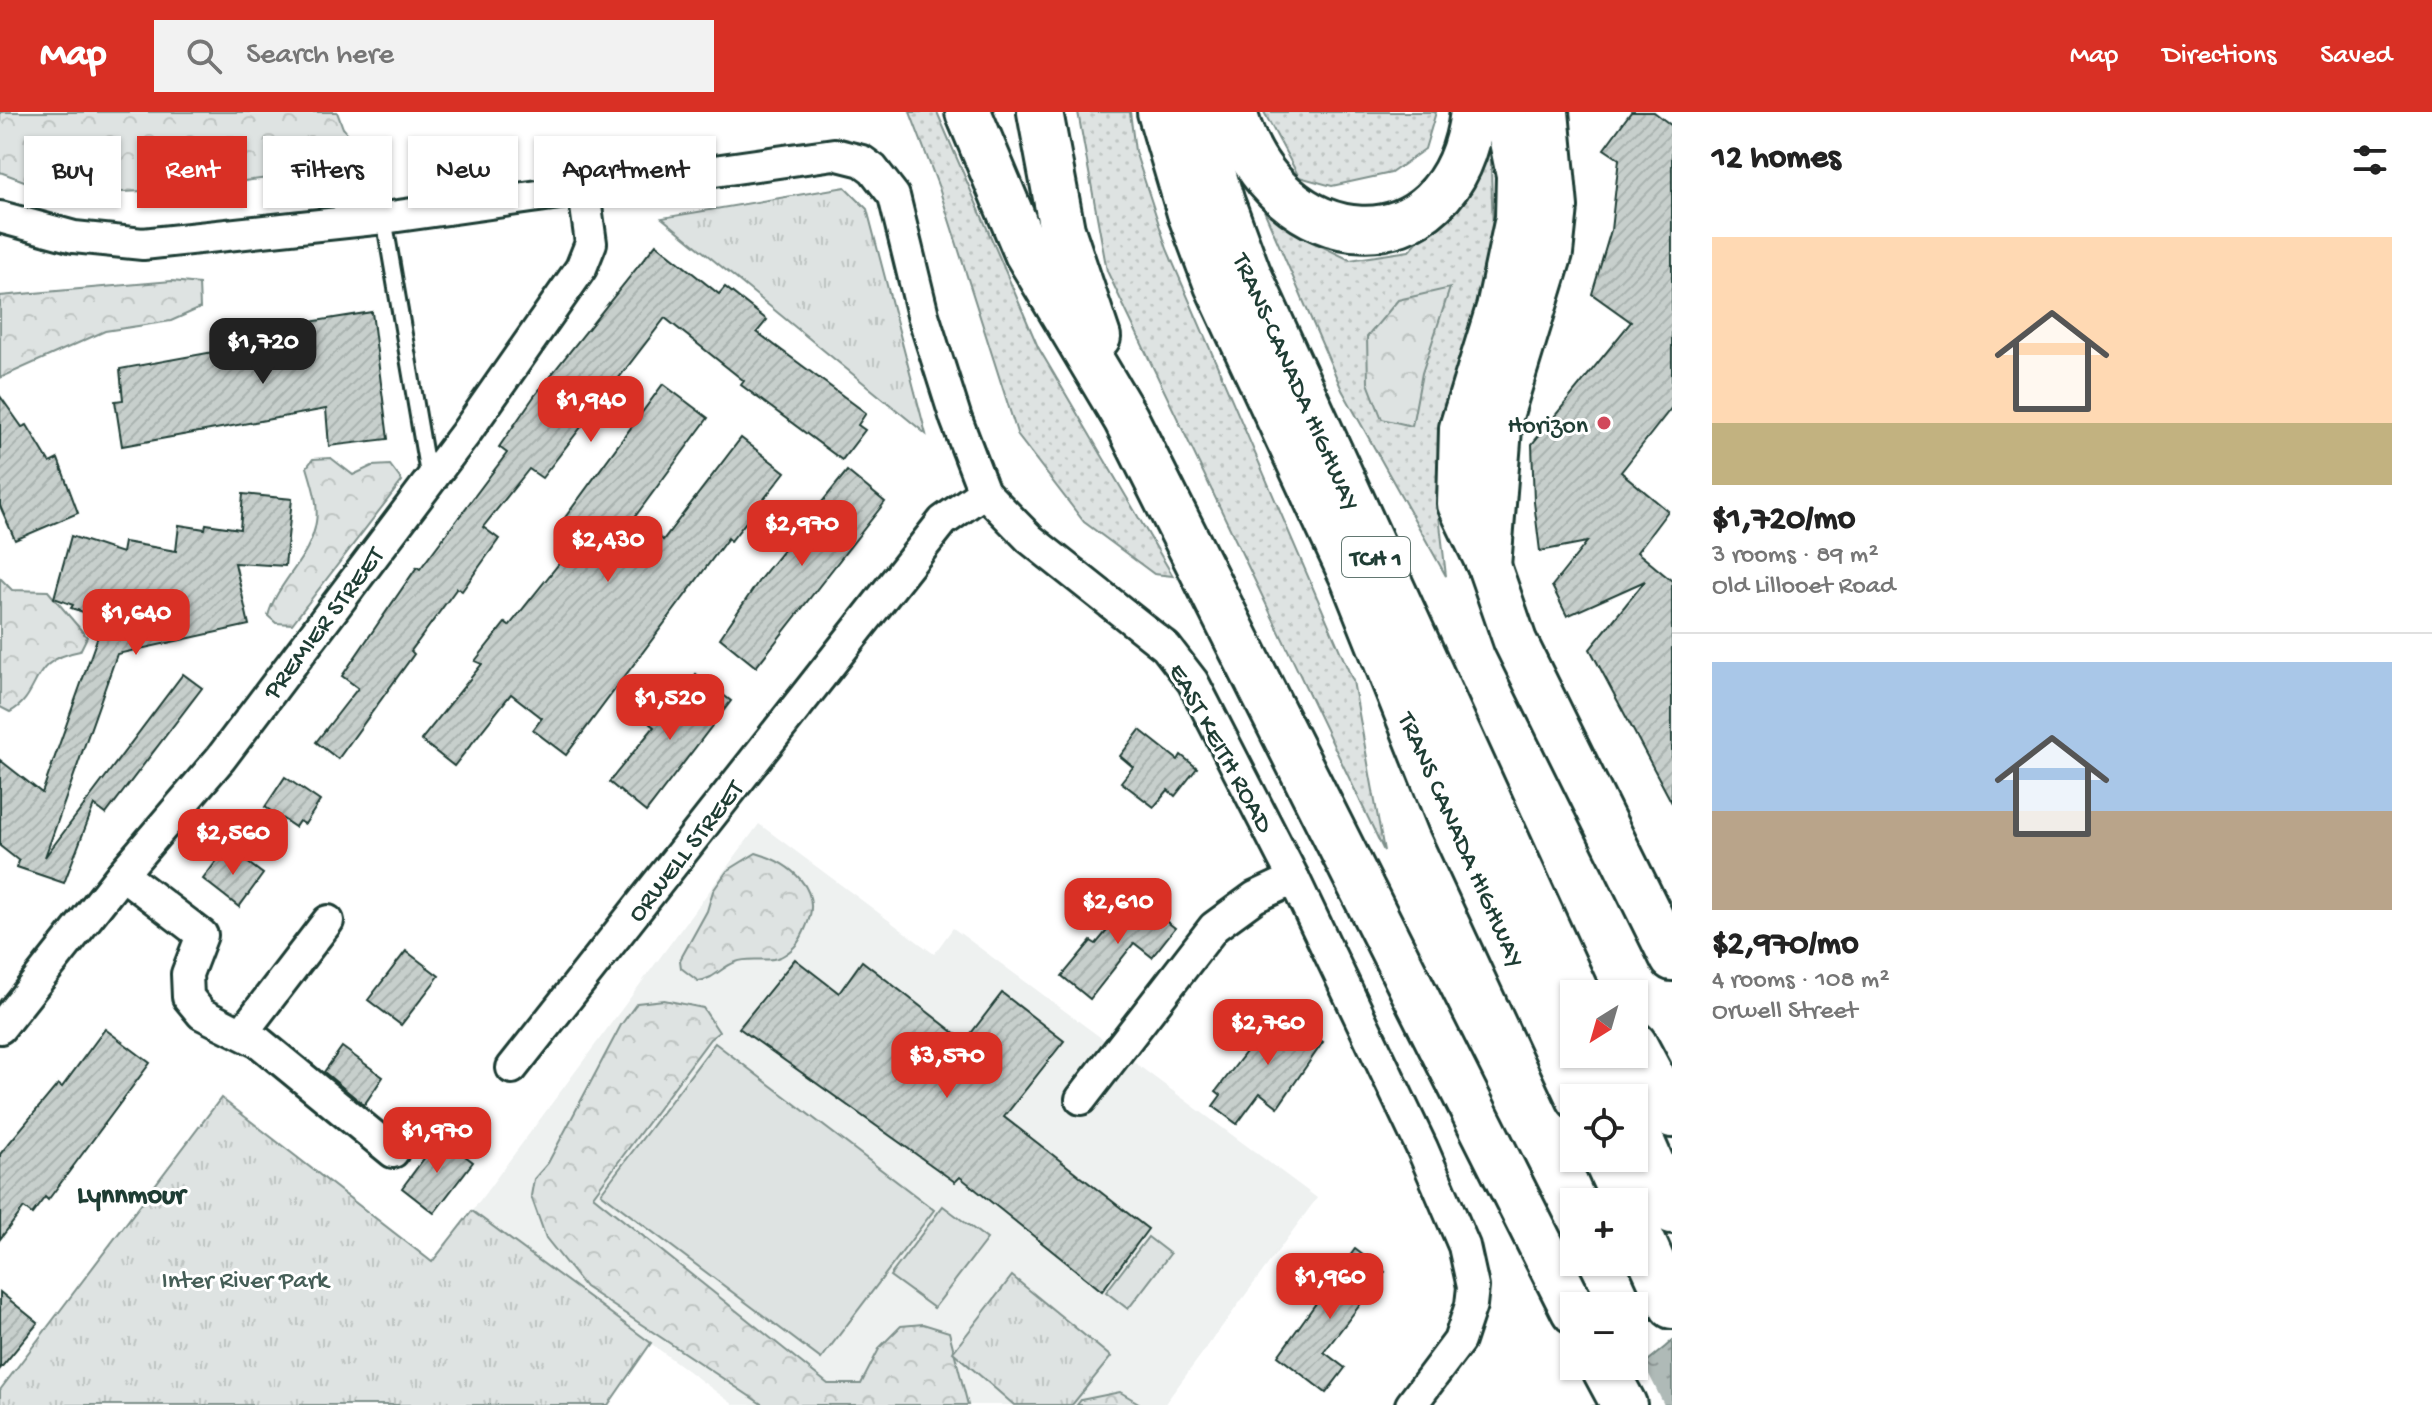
<!DOCTYPE html>
<html lang="en">
<head>
<meta charset="utf-8">
<style>
  :root { --surface:#fff; --page:#f2f2f2; --text:#222; --muted:#767676; --line:#e0e0e0; --accent:#d93025 }
  body { margin:0; font-family:"Gochi Hand",sans-serif; background:var(--page); color:var(--text); height:100vh; display:flex; flex-direction:column; font-size:30px; white-space:nowrap }
  * { box-sizing:border-box; margin:0 }
  p { font-size:26px; color:var(--muted) }
  .icon { flex:none; width:44px; height:44px; fill:none; stroke:currentColor; stroke-width:2; stroke-linecap:round; stroke-linejoin:round }
  .map { position:relative; flex:1; overflow:hidden }
  .side { display:flex; flex-direction:column; background:var(--surface); width:760px }
  .side>* { flex:none }
  .hud { position:absolute; left:24px; top:24px; width:760px; height:72px; display:flex; gap:16px }
  .needle { width:52px; rotate:217deg }
  .controls { position:absolute; left:1560px; top:868px; display:grid; gap:16px }
  .controls a { display:grid; place-items:center; width:88px; height:88px; border-radius:0px; background:var(--surface); box-shadow:0 2px 6px #0004; font-size:40px }
  .price { position:absolute; translate:-50% -68px; padding:0 18px; border-radius:16px; background:var(--accent); color:#fff; font-size:26px; line-height:52px; filter:drop-shadow(0 2px 4px #0008) }
  .price::after { content:''; position:absolute; left:50%; top:48px; width:24px; height:18px; margin-left:-12px; background:inherit; clip-path:polygon(0 0,100% 0,50% 100%) }
  .price.current { background:#222; color:#fff }
  ul { padding:0; list-style:none }
  li { display:grid; align-content:center; gap:16px; height:424px; padding:0 40px }
  li+li { border-top:2px solid var(--line) }
  li span { display:grid; place-items:center; height:248px; border-radius:0px; color:#555 }
  li>.icon { margin-inline-start:auto }
  span .icon { width:144px; height:144px; fill:#fffc; stroke-width:1 }
  li b { font-size:34px }
  h2 { display:flex; justify-content:space-between; align-items:center; height:96px; padding:0 40px; font-size:34px }
  .pill { padding:0 28px; border-radius:0px; background:var(--surface); box-shadow:0 2px 6px #0004; font-size:28px; line-height:72px }
  .pill.current { background:var(--accent); color:#fff }
  header { display:flex; align-items:center; gap:48px; box-sizing:border-box; height:112px; padding:0 40px; background:var(--accent); color:#fff }
  header strong { font-size:38px }
  nav { display:flex; gap:44px; margin-inline-start:auto; font-size:28px }
  .search { width:560px; height:72px; background:var(--page); display:flex; align-items:center; gap:20px; box-sizing:border-box; padding:0 28px; border-radius:0px; color:var(--muted); font-size:30px }
  main { display:flex; flex:1; min-height:0 }
  .map>svg:first-child { display:block }
  .built { fill:#eef1f0 }
  .grass { fill:url(#grass-dots); stroke:#7e908b; stroke-width:2 }
  .forest { fill:url(#forest-crowns); stroke:#7e908b; stroke-width:2 }
  .park { fill:url(#park-tufts); stroke:#7e908b; stroke-width:2 }
  .pitch { fill:#dee3e2; stroke:#7e908b; stroke-width:2 }
  .water { fill:url(#water-ripples); stroke:#758883; stroke-width:2 }
  .pier { fill:#fff }
  .building { fill:url(#building-hatch); stroke:#1f3d34; stroke-width:2 }
  .lines { fill:none; stroke-linecap:round; stroke-linejoin:round }
  .lane-casing { stroke:#1f3d34; stroke-width:20 }
  .street-casing { stroke:#1f3d34; stroke-width:36 }
  .secondary-casing { stroke:#1f3d34; stroke-width:48 }
  .highway-casing { stroke:#1f3d34; stroke-width:50 }
  .lane { stroke:#fff; stroke-width:14 }
  .street { stroke:#fff; stroke-width:30 }
  .secondary { stroke:#fff; stroke-width:42 }
  .highway { stroke:#fff; stroke-width:44 }
  .poi-dot { fill:#d1495b; stroke:#fff; stroke-width:3 }
  .labels { text-anchor:middle; stroke-width:6; stroke-linejoin:round; paint-order:stroke }
  .shield { fill:#fff; stroke:#627771; stroke-width:2 }
  .shield-label { font-size:24px; font-weight:bold; fill:#1f3d34 }
  .street-label { font-size:26px; fill:#1f3d34; stroke:#fff }
  .poi-label { font-size:26px; fill:#1f3d34; stroke:#fff; text-anchor:end }
  .park-label { font-size:26px; fill:#455e57; stroke:#fff }
  .neighbourhood-label { font-size:28px; font-weight:bold; fill:#1f3d34; stroke:#fff }
</style>
</head>
<body>
<header>
<strong>Map</strong>
<div class="search"><svg class="icon" aria-label="search" viewBox="0 0 24 24"><circle cx="10" cy="10" r="6"/><path d="M15 15l6 6"/></svg>Search here</div>
<nav><a>Map</a><a>Directions</a><a>Saved</a></nav>
</header>
<main>
<div class="map">
<svg width="1672" height="1293" viewBox="0 0 1672 1293">
  <defs>
    <pattern id="grass-dots" width="8" height="8" patternUnits="userSpaceOnUse" patternTransform="scale(2)"><rect width="8" height="8" fill="#dee3e2"/><path d="M2 2h.1M6 6h.1" fill="none" stroke="#bec4c2" stroke-width="1.8" stroke-linecap="round"/></pattern>
    <pattern id="forest-crowns" width="20" height="18" patternUnits="userSpaceOnUse" patternTransform="scale(2)"><rect width="20" height="18" fill="#dee3e2"/><path d="M2 6a3 3 0 1 1 6 0M12 15a3 3 0 1 1 6 0" fill="none" stroke="#bec4c2"/></pattern>
    <pattern id="park-tufts" width="24" height="20" patternUnits="userSpaceOnUse" patternTransform="scale(2)"><rect width="24" height="20" fill="#dee3e2"/><path d="M3 7l-1-3M5 7V3M7 7l1-3M15 17l-1-3M17 17v-4M19 17l1-3" fill="none" stroke="#bec4c2"/></pattern>
    <pattern id="water-ripples" width="26" height="14" patternUnits="userSpaceOnUse" patternTransform="scale(2)"><rect width="26" height="14" fill="#afbab7"/><path d="M2 4q2-2 4 0t4 0M15 11q2-2 4 0t4 0" fill="none" stroke="#8e9896"/></pattern>
    <pattern id="building-hatch" width="6" height="6" patternUnits="userSpaceOnUse" patternTransform="scale(2)"><rect width="6" height="6" fill="#c7cfcc"/><path d="M-1 1l2-2M0 6l6-6M5 7l2-2" fill="none" stroke="#aab3b0"/></pattern>
  </defs>
  <rect width="100%" height="100%" fill="#fff"/>
  <filter id="ink" filterUnits="userSpaceOnUse"><feTurbulence type="fractalNoise" baseFrequency=".0125" numOctaves="2"/><feDisplacementMap in="SourceGraphic" scale="16" xChannelSelector="R" yChannelSelector="G"/><feConvolveMatrix kernelMatrix="1 2 1 2 8 2 1 2 1" color-interpolation-filters="sRGB"/></filter>
  <g filter="url(#ink)">
    <polygon class="built" points="759,712 934,842 953,816 1317,1086 1164,1293 734,1293 472,1099"/>
    <g class="grass">
      <polygon points="910,0 937,0 1038,235 1173,464 1154,462 1084,410 1018,324 939,76"/>
      <polygon points="1078,0 1130,0 1135,39 1167,137 1353,569 1384,739 1107,159"/>
      <polygon points="1264,0 1436,0 1425,37 1391,61 1332,74 1299,65"/>
      <polygon points="1490,25 1493,120 1482,180 1444,326 1437,386 1446,464 1342,278 1256,80 1300,124 1350,148 1409,139 1444,100 1476,39"/>
    </g>
    <g class="forest">
      <polygon points="0,0 337,0 343,16 371,50 354,68 298,62 183,77 123,80 43,76 0,60"/>
      <polygon points="172,169 199,172 200,196 171,209 105,219 0,266 0,184"/>
      <polygon points="1450,176 1422,261 1412,314 1382,307 1368,271 1367,225 1398,188"/>
      <path d="M331 346 353 363 372 354 390 353 402 369 292 512 276 511 268 504C277 470 311 446 316 410 319 392 312 372 307 355L313 347Z"/>
      <path d="M0 466 12 478 48 479 87 525 80 539C26 549 43 582 10 600L0 595Z"/>
      <path d="M756 741C790 751 824 777 806 815 801 827 796 836 784 843 771 852 750 844 736 850 721 855 715 867 698 869L681 856 680 848 707 799 713 779 727 759Z"/>
      <polygon points="664,888 703,896 719,920 710,927 593,1084 828,1272 861,1272 880,1235 901,1214 923,1212 949,1220 968,1293 763,1293 585,1175 546,1126 531,1084 534,1067 548,1051 621,913 637,891"/>
      <polygon points="1120,1280 1142,1293 1077,1293 1081,1288"/>
    </g>
    <g class="park">
      <polygon points="845,75 867,97 926,322 662,106"/>
      <polygon points="221,986 432,1150 472,1099 651,1231 608,1293 0,1293 0,1278"/>
      <polygon points="1012,1164 1111,1245 1072,1293 1014,1293 953,1240"/>
    </g>
    <g class="pitch">
      <polygon points="715,931 934,1098 821,1247 601,1081"/>
      <polygon points="943,1094 987,1127 934,1196 890,1164"/>
      <polygon points="1148,1125 1170,1142 1128,1197 1106,1180"/>
    </g>
    <polygon class="water" points="1672,1229 1672,1293 1594,1293 1665,1235"/>
    <polygon class="pier" points="1642,1248 1664,1293 1590,1293 1591,1290"/>
    <g class="building">
      <polygon points="1631,0 1654,0 1672,14 1672,295 1621,360 1668,399 1637,440 1672,469 1672,691 1590,537 1645,469 1567,504 1552,474 1587,430 1540,439 1534,390 1532,332 1631,210 1592,182 1611,118 1619,47 1604,37"/>
      <polygon points="656,132 719,182 725,175 767,208 757,220 866,301 858,313 865,318 842,348 741,273 744,269 665,206 542,366 529,357 483,415 499,427 462,479 457,476 411,539 414,542 338,647 316,630 358,576 342,564 417,455 420,457 507,341 499,335 535,283"/>
      <polygon points="372,200 388,327 329,334 326,297 122,334 115,289 123,288 120,257 311,222 309,210"/>
      <polygon points="663,272 708,306 634,406 663,428 741,326 785,360 731,429 728,426 566,643 533,618 542,606 511,582 454,654 421,628 482,552 475,549 505,511 509,514 577,429 558,415"/>
      <polygon points="0,284 22,315 27,313 50,351 58,347 78,401 15,428 0,394"/>
      <polygon points="847,359 885,390 756,555 720,526 760,467"/>
      <polygon points="243,382 292,387 285,454 235,451 249,513 117,542 45,745 183,562 202,576 106,702 94,693 64,771 17,755 19,749 0,734 0,648 42,681 104,507 71,496 73,493 54,486 71,424 122,441 124,430 176,439 179,413 205,417 206,412 240,417"/>
      <polygon points="696,562 731,589 646,700 609,670 654,615 650,612 675,580 680,584"/>
      <polygon points="1140,618 1178,648 1181,643 1197,656 1175,684 1168,678 1154,695 1121,670 1133,655 1120,644"/>
      <polygon points="285,665 320,689 305,712 299,709 295,715 265,695"/>
      <polygon points="227,735 263,762 239,795 203,767"/>
      <polygon points="1135,785 1175,816 1152,845 1134,831 1090,887 1062,864 1091,829 1096,832"/>
      <polygon points="406,839 439,864 401,913 368,888"/>
      <polygon points="795,847 839,881 862,849 965,929 1002,881 1064,929 1004,1005 1148,1117 1102,1179 960,1065 955,1070 739,916"/>
      <polygon points="1279,897 1323,930 1278,995 1260,981 1237,1012 1213,994 1221,983 1216,979"/>
      <polygon points="105,917 150,951 48,1088 45,1085 32,1102 24,1096 0,1127 0,1042 58,972 62,975"/>
      <polygon points="342,935 383,965 364,993 324,960"/>
      <polygon points="440,1025 473,1050 434,1101 402,1076"/>
      <polygon points="1355,1137 1385,1160 1324,1240 1345,1256 1326,1281 1278,1244"/>
      <polygon points="0,1180 38,1211 0,1257"/>
    </g>
    <g class="lines">
      <defs>
        <polyline id="lane" points="384,106 429,368"/>
        <g id="street">
          <polyline points="0,105 74,125 143,132 384,106 834,42 862,49 873,57 894,84 923,203 956,307 984,380 1030,427 1166,535 1193,570 1294,767 1422,1036 1464,1134 1473,1175 1471,1193 1459,1229 1411,1293"/>
          <polyline points="122,762 202,823 187,862 188,885 202,902 260,931 393,1040"/>
          <polyline points="0,916 122,762 221,646 465,322 581,156 591,131 584,80"/>
          <polyline points="243,920 328,809"/>
          <polyline points="512,956 943,409 984,380"/>
          <polyline points="1081,987 1214,815 1255,785 1294,767"/>
        </g>
        <g id="secondary">
          <polyline points="1505,0 1518,63 1517,106 1498,196 1461,316 1459,392 1489,454 1515,529 1672,847"/>
          <polyline points="1489,454 1501,304 1551,141 1556,95 1547,0"/>
        </g>
        <g id="highway">
          <polyline points="968,0 1027,141 1126,307 1574,1199"/>
          <polyline points="1040,0 1062,118 1098,225"/>
          <polyline points="1160,0 1190,101 1217,173 1353,466 1450,708 1579,986"/>
          <polyline points="1195,0 1222,91 1248,161 1577,882"/>
          <path d="M1234 0C1274 147 1453 164 1473 0"/>
          <polyline points="1634,932 1672,1003"/>
          <polyline points="1604,942 1623,986"/>
          <polyline points="1634,1012 1672,1099"/>
          <polyline points="1605,1046 1625,1090"/>
          <polyline points="1634,1110 1672,1194"/>
          <polyline points="1603,1254 1624,1293"/>
        </g>
      </defs>
      <use href="#lane" class="lane-casing"/>
      <use href="#street" class="street-casing"/>
      <use href="#secondary" class="secondary-casing"/>
      <use href="#highway" class="highway-casing"/>
      <use href="#lane" class="lane"/>
      <use href="#street" class="street"/>
      <use href="#secondary" class="secondary"/>
      <use href="#highway" class="highway"/>
    </g>
  </g>
  <circle class="poi-dot" cx="1604" cy="311" r="8"/>
  <g class="labels">
    <rect class="shield" x="1342" y="425" width="68" height="40" rx="6"/>
    <g class="shield-label">
      <text x="1376" y="453">TCH 1</text>
    </g>
    <g class="street-label">
      <text transform="translate(1298 269) rotate(66)" y="9">TRANS-CANADA HIGHWAY</text>
      <text transform="translate(322 510) rotate(-53)" y="9">PREMIER STREET</text>
      <text transform="translate(1223 635) rotate(61)" y="9">EAST KEITH ROAD</text>
      <text transform="translate(1463 727) rotate(66)" y="9">TRANS CANADA HIGHWAY</text>
      <text transform="translate(684 738) rotate(-52)" y="9">ORWELL STREET</text>
    </g>
    <g class="poi-label">
      <text x="1588" y="320">Horizon</text>
    </g>
    <g class="park-label">
      <text x="245" y="1175">Inter River Park</text>
    </g>
    <g class="neighbourhood-label">
      <text x="131" y="1090">Lynnmour</text>
    </g>
  </g>
</svg>
<div class="controls">
<a><svg class="needle" viewBox="-14 -14 28 28"><path d="M0-13l5 13h-10z" fill="#e53935"/><path d="M0 13l5-13h-10z" fill="#767676"/></svg></a>
<a><svg class="icon" aria-label="locate" viewBox="0 0 24 24"><circle cx="12" cy="12" r="6"/><path d="M12 2v4M12 18v4M2 12h4M18 12h4"/></svg></a>
<a>+</a>
<a>−</a>
</div>
<b class="price current" style="left:263px;top:274px">$1,720</b>
<b class="price" style="left:591px;top:332px">$1,940</b>
<b class="price" style="left:802px;top:456px">$2,970</b>
<b class="price" style="left:608px;top:472px">$2,430</b>
<b class="price" style="left:136px;top:545px">$1,640</b>
<b class="price" style="left:670px;top:630px">$1,520</b>
<b class="price" style="left:233px;top:765px">$2,560</b>
<b class="price" style="left:1118px;top:834px">$2,610</b>
<b class="price" style="left:1268px;top:955px">$2,760</b>
<b class="price" style="left:947px;top:988px">$3,570</b>
<b class="price" style="left:437px;top:1063px">$1,970</b>
<b class="price" style="left:1330px;top:1209px">$1,960</b>
<div class="hud">
<a class="pill">Buy</a>
<a class="pill current">Rent</a>
<a class="pill">Filters</a>
<a class="pill">New</a>
<a class="pill">Apartment</a>
</div>
</div>
<section class="side">
<h2>12 homes<svg class="icon" aria-label="filters" viewBox="0 0 24 24"><path d="M4 7h16M4 17h16"/><circle cx="9" cy="7" r="2"/><circle cx="15" cy="17" r="2"/></svg></h2>
<ul>
<li><span style="background:linear-gradient(#ffd9b3 75%,#c2b280 0)"><svg class="icon" aria-label="home" viewBox="0 0 24 24"><path d="M3 11l9-7 9 7M6 9v11h12V9"/></svg></span><div><b>$1,720/mo</b><p>3 rooms · 89 m²</p><p>Old Lillooet Road</p></div></li>
<li><span style="background:linear-gradient(#a9c7e8 60%,#b9a48a 0)"><svg class="icon" aria-label="home" viewBox="0 0 24 24"><path d="M3 11l9-7 9 7M6 9v11h12V9"/></svg></span><div><b>$2,970/mo</b><p>4 rooms · 108 m²</p><p>Orwell Street</p></div></li>
</ul>
</section>
</main>
</body>
</html>
